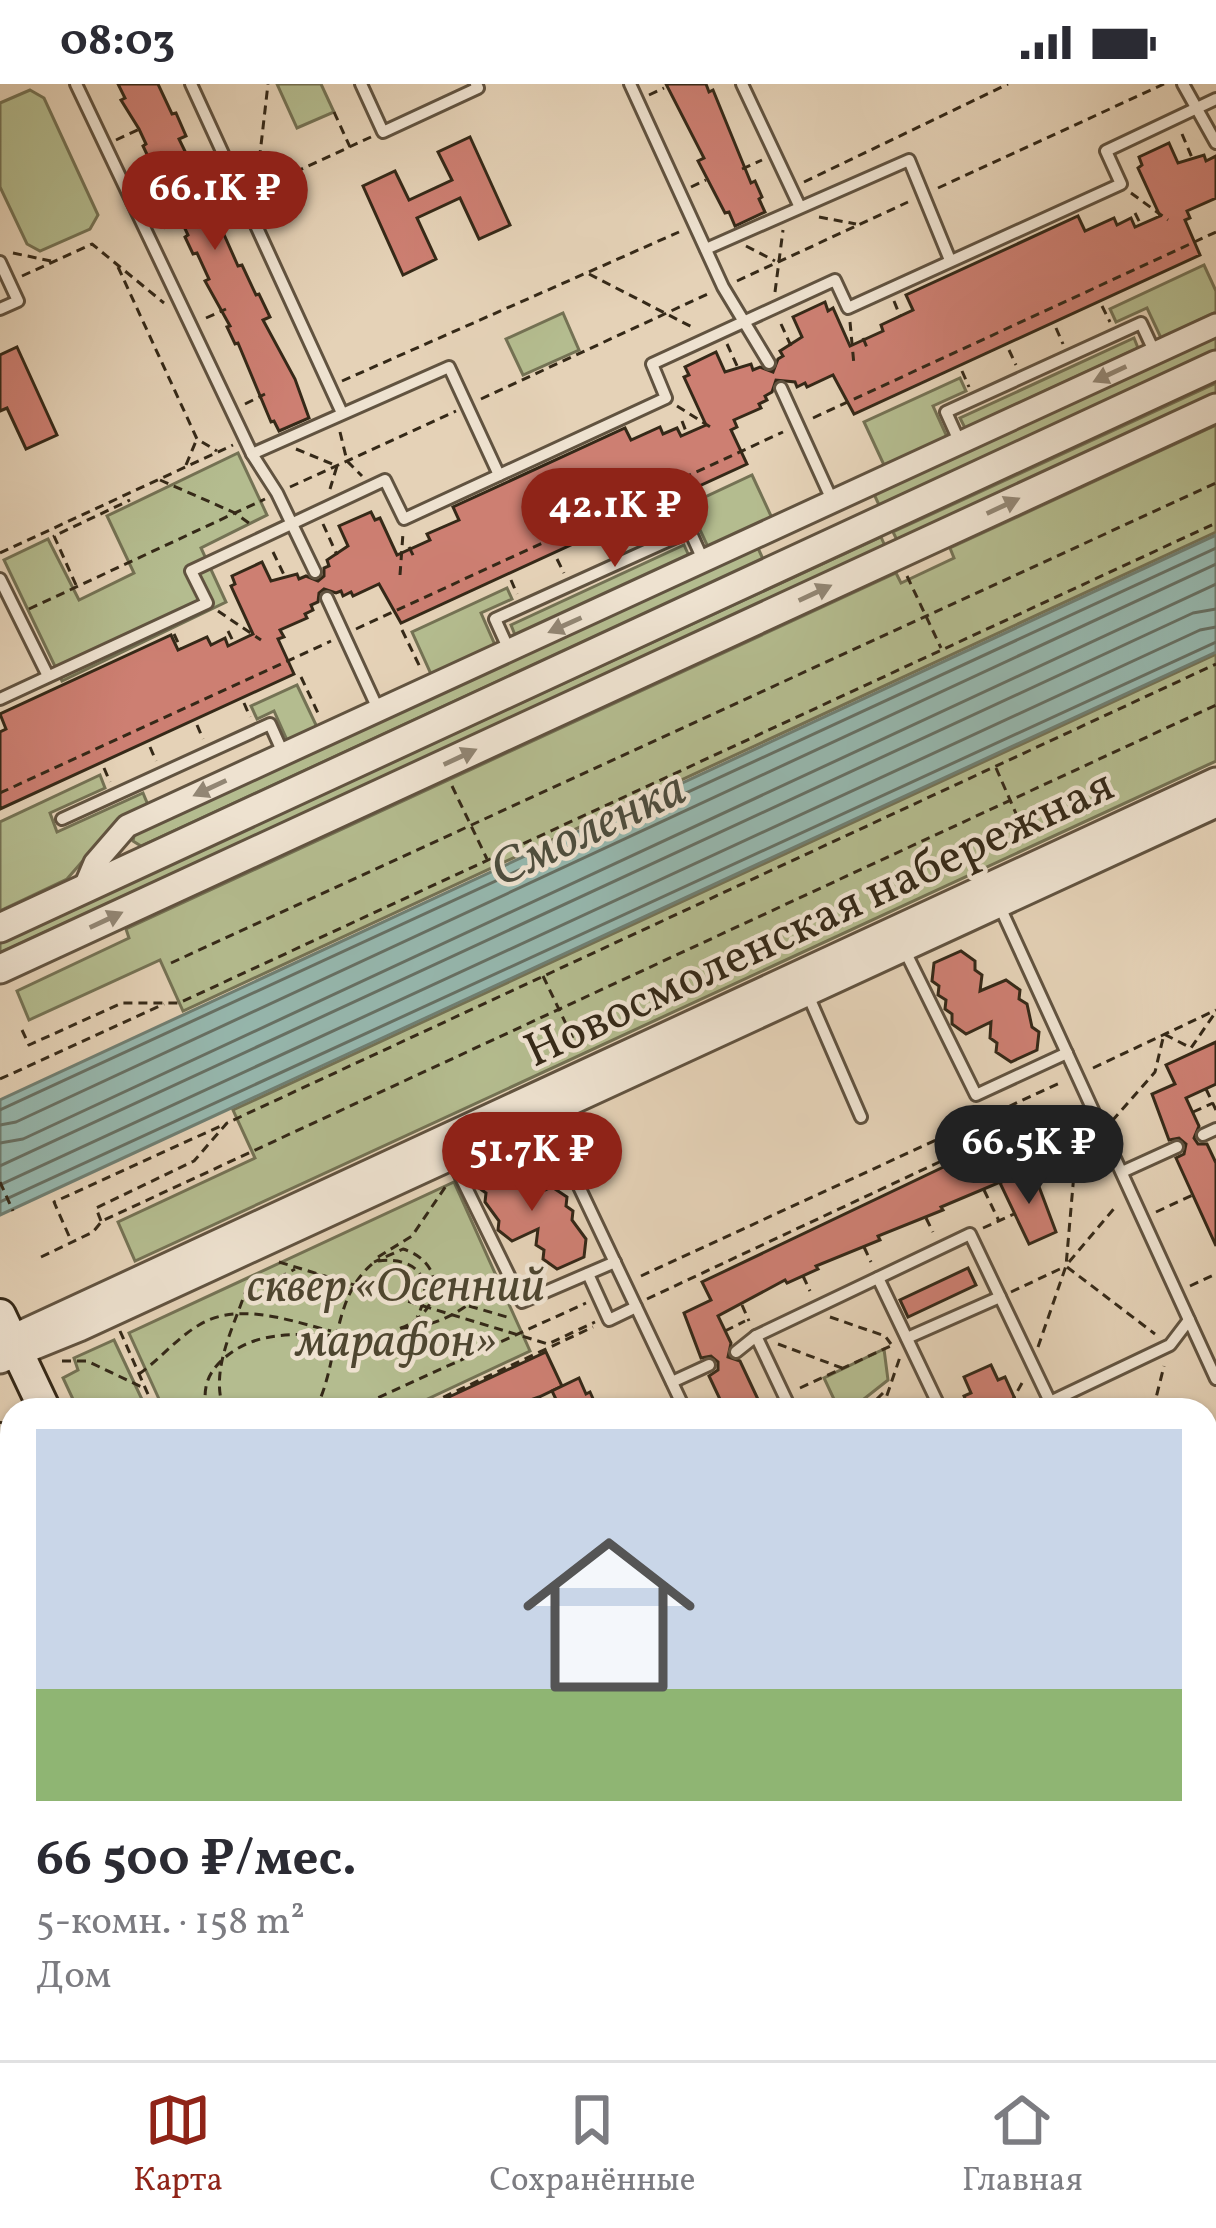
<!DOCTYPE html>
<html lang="ru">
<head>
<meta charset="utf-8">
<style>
  :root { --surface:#fff; --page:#f7f7f7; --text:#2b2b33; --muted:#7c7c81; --line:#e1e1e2; --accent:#8f2418 }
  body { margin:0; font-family:Vollkorn,serif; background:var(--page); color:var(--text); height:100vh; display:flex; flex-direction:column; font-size:45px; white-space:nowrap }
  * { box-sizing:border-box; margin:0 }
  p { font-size:39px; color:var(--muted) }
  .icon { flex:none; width:66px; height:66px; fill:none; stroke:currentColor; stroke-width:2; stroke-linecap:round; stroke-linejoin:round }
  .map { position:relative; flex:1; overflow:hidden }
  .details { position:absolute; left:0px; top:1314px; width:1218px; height:663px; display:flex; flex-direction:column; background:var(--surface); border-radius:36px 36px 0 0; box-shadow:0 3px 9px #0004 }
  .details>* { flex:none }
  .price { position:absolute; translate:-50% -102px; padding:0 27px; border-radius:42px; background:var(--accent); color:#fff; font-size:39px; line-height:78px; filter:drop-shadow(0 3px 6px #0008) }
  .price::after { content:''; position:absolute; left:50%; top:72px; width:36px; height:27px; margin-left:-18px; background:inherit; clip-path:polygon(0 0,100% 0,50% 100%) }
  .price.on { background:#222; color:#fff }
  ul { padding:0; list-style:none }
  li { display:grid; align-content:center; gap:24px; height:636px; padding:0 36px }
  li span { display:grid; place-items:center; height:372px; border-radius:0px; color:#555 }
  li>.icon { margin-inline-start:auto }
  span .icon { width:216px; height:216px; fill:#fffc; stroke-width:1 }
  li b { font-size:51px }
  .status { display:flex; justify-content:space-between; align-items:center; height:84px; padding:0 60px; background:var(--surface); direction:ltr }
  .status svg { height:33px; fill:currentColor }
  .menu { display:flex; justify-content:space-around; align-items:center; height:168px; border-top:3px solid var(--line); background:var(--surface); font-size:33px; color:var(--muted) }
  .menu a { display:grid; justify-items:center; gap:6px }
  .menu .on { color:var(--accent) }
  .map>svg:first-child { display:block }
  .green { fill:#b4bc8f; stroke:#747254; stroke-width:3 }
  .water { fill:#96b8af; stroke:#6f7f73; stroke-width:3 }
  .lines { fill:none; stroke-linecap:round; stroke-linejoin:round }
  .shore { stroke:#667064; stroke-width:3 }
  .building { fill:#cd7f72; stroke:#352918; stroke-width:3 }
  .service-casing { stroke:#615340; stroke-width:16 }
  .minor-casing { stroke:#615340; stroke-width:27 }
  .tertiary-casing { stroke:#615340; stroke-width:33 }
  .secondary-casing { stroke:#352918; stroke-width:36 }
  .path { stroke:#352918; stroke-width:3; stroke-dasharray:9 6; stroke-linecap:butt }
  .service { stroke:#eee2d0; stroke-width:10 }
  .minor { stroke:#eee2d0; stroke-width:21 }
  .tertiary { stroke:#eee2d0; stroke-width:27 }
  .secondary { stroke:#eee2d0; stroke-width:30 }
  .oneway { fill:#928674 }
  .labels { text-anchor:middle; stroke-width:9; stroke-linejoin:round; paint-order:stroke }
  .street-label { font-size:48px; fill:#352918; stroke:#eee2d0 }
  .park-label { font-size:48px; font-style:italic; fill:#4e4630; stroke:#eee2d0 }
  .water-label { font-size:51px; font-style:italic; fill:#4d4d3e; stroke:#eee2d0 }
</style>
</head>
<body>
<div class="status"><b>08:03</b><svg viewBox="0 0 49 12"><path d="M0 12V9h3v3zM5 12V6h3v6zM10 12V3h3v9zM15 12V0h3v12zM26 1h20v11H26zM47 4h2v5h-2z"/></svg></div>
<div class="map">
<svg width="1216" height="1976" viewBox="0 0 1216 1976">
  <rect width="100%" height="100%" fill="#e5d2b7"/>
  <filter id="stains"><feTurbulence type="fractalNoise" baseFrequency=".00167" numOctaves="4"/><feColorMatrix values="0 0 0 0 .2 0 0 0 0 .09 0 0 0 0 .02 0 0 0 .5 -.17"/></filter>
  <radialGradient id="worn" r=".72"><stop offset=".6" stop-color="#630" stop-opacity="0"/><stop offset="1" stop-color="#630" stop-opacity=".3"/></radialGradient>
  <g class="green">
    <polygon points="277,0 321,0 334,28 297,44"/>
    <polygon points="30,6 44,14 98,131 90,145 40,167 27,160 0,103 0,19"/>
    <polygon points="1204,181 1216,207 1216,228 1161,254 1147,224 1116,238 1110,225"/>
    <polygon points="563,229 579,266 523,291 506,255"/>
    <polygon points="1216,251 1216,266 879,421 873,408"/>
    <polygon points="1134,254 1138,264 965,344 960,334"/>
    <polygon points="960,294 966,307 933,322 947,353 884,381 864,338"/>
    <polygon points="1216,299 1216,309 897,456 893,448"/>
    <polygon points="1216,341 1216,448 183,927 160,876 29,936 17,907 129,854 126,845 896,489 901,499 954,474 950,464"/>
    <polygon points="238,369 267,431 201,464 226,518 62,597 4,476 48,455 79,516 134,489 107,432"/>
    <polygon points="752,391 772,434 708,463 694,433 663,446 658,435"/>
    <polygon points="881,453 885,462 0,869 0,859"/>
    <polygon points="684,461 689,472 515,551 511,541"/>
    <polygon points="757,462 763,475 141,762 133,757 135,748"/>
    <polygon points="507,504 512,515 481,529 495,561 431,590 412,548"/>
    <polygon points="1216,570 1216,677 135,1177 118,1138 255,1074 233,1026"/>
    <polygon points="297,601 317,643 287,656 274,627 257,635 251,622"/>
    <polygon points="100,691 105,704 50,729 57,748 143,709 148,721 121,733 67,795 0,827 0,738"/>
    <polygon points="454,1098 530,1267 404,1326 164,1326 129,1249"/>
    <polygon points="114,1256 147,1326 78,1326 63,1294 78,1286 74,1274"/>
    <polygon points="884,1265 888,1296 850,1326 839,1326 824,1294"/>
    <polygon points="12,1743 12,1965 145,1965 127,1976 0,1976 0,1748"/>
    <polygon points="1206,1942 1216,1976 1086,1976 1081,1965 1206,1965"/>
  </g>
  <polygon class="water" points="1216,451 1216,568 0,1131 0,1016"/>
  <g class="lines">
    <g class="shore">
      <polyline points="0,1026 1216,464"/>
      <polyline points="0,1041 16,1038 1216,480"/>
      <polyline points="0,1059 23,1055 1216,500"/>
      <polyline points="0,1082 1193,529 1216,525"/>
      <polyline points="0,1101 1200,546 1216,543"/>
      <polyline points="0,1118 1216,558"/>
    </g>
  </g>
  <g class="building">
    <polygon points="118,0 158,0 172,30 176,29 186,52 179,55 197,92 200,91 214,121 218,120 228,143 222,146 238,182 242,181 256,211 259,210 270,233 263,236 295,295 309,334 279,347 274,337 271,338 238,259 235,260 227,243 230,242 205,197 209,195 197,169 193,170 185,153 188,151 174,121 171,123 154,78 151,79 143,62 146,60 139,45 121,16 125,14"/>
    <polygon points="666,0 706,0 709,8 713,6 751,99 755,97 762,113 759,115 765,128 735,142 729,128 725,129 698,77 704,74"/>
    <polygon points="470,53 510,141 479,155 460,114 417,134 436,175 403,191 363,102 395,87 409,116 452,96 438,68"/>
    <polygon points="1169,59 1178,79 1204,71 1206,77 1216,72 1216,114 1187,127 1190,134 1185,136 1200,171 854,330 833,291 807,303 805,299 797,303 795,298 776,296 772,308 765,312 767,316 759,320 761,324 734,336 737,343 731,346 747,380 401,539 379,500 353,512 351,508 343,512 341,507 336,509 324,505 319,509 318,518 311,521 313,526 305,530 307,534 280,546 284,553 278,555 294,590 0,725 0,648 6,645 0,630 171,551 178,566 207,553 211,561 225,554 228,562 253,550 231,502 235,500 232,492 262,478 271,497 297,490 299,495 306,492 318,497 324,492 324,484 329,482 327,476 348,462 339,442 371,428 375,436 380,434 397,471 430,456 427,450 459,436 453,423 625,344 631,356 660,343 663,350 677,344 681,352 706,341 684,293 689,291 685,283 716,268 725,288 751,280 753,286 760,283 773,288 778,275 783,272 780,267 802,253 793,233 825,218 828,227 833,224 850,262 883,247 881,241 913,226 906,211 1078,132 1085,147 1114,134 1117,141 1131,134 1135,143 1160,132 1138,84 1142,81 1139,73"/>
    <polygon points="17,263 57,351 26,365 7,324 0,327 0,271"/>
    <polygon points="961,867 975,877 975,886 982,891 980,907 1006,896 1020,906 1019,915 1027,920 1032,943 1039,948 1037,966 1011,978 996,968 997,959 990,954 991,938 966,950 952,940 952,930 945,925 946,916 938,911 939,902 932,897 934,879"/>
    <polygon points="1216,958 1216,1000 1186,1014 1199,1042 1194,1054 1198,1060 1207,1060 1216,1079 1216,1162 1176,1074 1184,1070 1186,1060 1179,1054 1169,1056 1152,1010 1175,1000 1166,981"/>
    <polygon points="994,1059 1010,1094 941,1123 943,1126 878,1152 880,1156 816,1182 818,1185 787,1199 785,1196 718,1232 731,1259 728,1273 740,1277 763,1326 725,1326 709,1292 718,1286 718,1278 711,1272 701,1274 684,1229 711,1216 702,1198"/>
    <polygon points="508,1074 522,1084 521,1093 528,1098 527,1114 552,1103 567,1113 566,1122 573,1127 572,1136 586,1155 584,1173 557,1185 543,1175 544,1166 536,1161 538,1145 512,1157 498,1146 499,1137 485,1118 486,1109 479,1104 481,1086"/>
    <polygon points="1027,1086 1034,1101 1038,1100 1056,1148 1029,1160 1000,1099"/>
    <polygon points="968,1184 976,1201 908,1233 900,1216"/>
    <polygon points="546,1268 562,1302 539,1313 502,1326 421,1326"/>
    <polygon points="991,1281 998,1296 1005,1293 1020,1326 970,1326 964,1312 971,1309 964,1293"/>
    <polygon points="579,1294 586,1310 590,1308 598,1326 561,1326 552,1307"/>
  </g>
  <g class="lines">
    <defs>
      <g id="service">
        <polyline points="76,0 252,370 277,409 315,488"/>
        <polyline points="191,0 342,329"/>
        <polyline points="361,0 383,48 478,4 476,0"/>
        <polyline points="630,0 723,203 769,279"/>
        <polyline points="742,0 799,121"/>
        <polyline points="1183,0 1216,59"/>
        <polyline points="706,165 909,76 950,176"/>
        <polyline points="0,178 18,217 0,225"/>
        <polyline points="781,304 832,416"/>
        <polyline points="960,359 946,328 1141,239 1155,269"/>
        <polyline points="252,370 449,283 499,391"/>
        <polyline points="0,495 48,592"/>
        <polyline points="327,514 378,625"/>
        <polyline points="509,566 495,535 663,459 690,447 704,478"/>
        <polyline points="0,615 207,519 191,487 385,396 404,435 666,314 652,280 835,196 848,224 1121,100 1106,67 1216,15"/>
        <polyline points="62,735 270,640 283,669"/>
        <polyline points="1000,823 1216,1295"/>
        <polyline points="903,863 976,1011 1067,969"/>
        <polyline points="808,911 861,1033"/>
        <polyline points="545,1031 685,1326"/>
        <polyline points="1203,1051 1216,1045"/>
        <polyline points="452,1075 522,1218 615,1178"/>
        <polyline points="1122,1088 1177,1063"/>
        <polyline points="588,1190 609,1236 636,1223"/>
        <polyline points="878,1194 941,1326"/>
        <polyline points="756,1252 791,1326"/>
        <polyline points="907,1254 1000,1213"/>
        <polyline points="736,1268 756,1252 970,1150 1054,1326"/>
        <polyline points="672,1298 709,1281"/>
        <polyline points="1050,1318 1170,1261 1189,1236"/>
        <polyline points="1206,1431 1216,1426"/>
        <polyline points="0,1444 12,1438"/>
        <polyline points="0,1594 12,1588"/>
        <polyline points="1206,1733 1216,1728"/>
        <polyline points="558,1965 563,1976"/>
        <polyline points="901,1965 906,1976"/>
        <polyline points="967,1965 973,1976"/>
        <polyline points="1062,1965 1067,1976"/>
        <polyline points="674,1976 698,1965"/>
      </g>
      <g id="minor">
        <polyline points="84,805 95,779 127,742 1216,241"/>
        <polyline points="12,1518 9,1542 12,1570"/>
        <polyline points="193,1965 197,1976"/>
        <polyline points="432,1965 437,1976"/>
      </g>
      <g id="tertiary">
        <polyline points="0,844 1216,281"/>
        <polyline points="0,885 1216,324"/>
        <polyline points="0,1261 1216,698"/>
        <polyline points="0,1275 79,1243 1216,719"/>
      </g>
      <g id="secondary">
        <polyline points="0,1231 45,1326"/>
        <polyline points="0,1355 12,1381"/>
        <polyline points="285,1965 290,1976"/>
        <polyline points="341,1965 346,1976"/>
      </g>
    </defs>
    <use href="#service" class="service-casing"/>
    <use href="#minor" class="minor-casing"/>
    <use href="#tertiary" class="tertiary-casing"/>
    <use href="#secondary" class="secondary-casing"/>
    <g class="path">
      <polyline points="649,11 664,4"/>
      <polyline points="334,28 350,63"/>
      <polyline points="1182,50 1193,76"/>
      <polyline points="116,56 142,44"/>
      <polyline points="742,85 762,76"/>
      <polyline points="804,98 1008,0"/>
      <polyline points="691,103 706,96"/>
      <polyline points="938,104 1164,0"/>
      <polyline points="256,105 268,0"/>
      <polyline points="254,107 371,53"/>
      <polyline points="1131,109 1168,136"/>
      <polyline points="219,123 229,119"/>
      <polyline points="1135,129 1141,141"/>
      <polyline points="819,133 856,140"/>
      <polyline points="164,144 184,135"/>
      <polyline points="746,162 775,177"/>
      <polyline points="13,169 51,177"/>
      <polyline points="118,183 197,355 217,367"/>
      <polyline points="589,190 692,243"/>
      <polyline points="22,192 92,160 164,219"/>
      <polyline points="737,197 908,118"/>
      <polyline points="775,208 783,146"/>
      <polyline points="894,217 900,232"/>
      <polyline points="1102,222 1110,238"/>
      <polyline points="206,234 226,225"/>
      <polyline points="850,238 854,281"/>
      <polyline points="781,240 791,262"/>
      <polyline points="1056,244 1063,260"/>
      <polyline points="863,254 868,266"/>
      <polyline points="727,260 739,286"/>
      <polyline points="1009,266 1016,281"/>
      <polyline points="962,287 969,303"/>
      <polyline points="342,297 679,148"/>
      <polyline points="481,315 712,208"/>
      <polyline points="245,320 265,310"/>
      <polyline points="677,322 715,346"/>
      <polyline points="813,334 1216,148"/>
      <polyline points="682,337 687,350"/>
      <polyline points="340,348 347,377 362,392"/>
      <polyline points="296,365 337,382 330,405"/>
      <polyline points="186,381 196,357"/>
      <polyline points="160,396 235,429 253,442"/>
      <polyline points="290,403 456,327"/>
      <polyline points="650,432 657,447"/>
      <polyline points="323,440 337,471"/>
      <polyline points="603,453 610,468"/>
      <polyline points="409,463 415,475"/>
      <polyline points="273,468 286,495"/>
      <polyline points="0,469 233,361"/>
      <polyline points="557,475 564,489"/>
      <polyline points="400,491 403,449"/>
      <polyline points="907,492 941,564"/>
      <polyline points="511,496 517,510"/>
      <polyline points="76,501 54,452 130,416"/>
      <polyline points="29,525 265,415"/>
      <polyline points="218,527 261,556"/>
      <polyline points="356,545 783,348"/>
      <polyline points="402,546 420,583"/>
      <polyline points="228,547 234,559"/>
      <polyline points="174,550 181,565"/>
      <polyline points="301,593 318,629"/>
      <polyline points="244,619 250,633"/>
      <polyline points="197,641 203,655"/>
      <polyline points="150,663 156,677"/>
      <polyline points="104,684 110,698"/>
      <polyline points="996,684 1028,757"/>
      <polyline points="452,702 487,775"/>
      <polyline points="0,709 331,557"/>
      <polyline points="171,879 1216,399"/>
      <polyline points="543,892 578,965"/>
      <polyline points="22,946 29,961 122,919 179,919 1216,439"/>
      <polyline points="1093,984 1216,926"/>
      <polyline points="0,995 164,920"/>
      <polyline points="1206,1005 1216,1026"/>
      <polyline points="1193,1028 1213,1019"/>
      <polyline points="1112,1037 1155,988 1164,950 1191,964 1215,929"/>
      <polyline points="0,1098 13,1127"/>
      <polyline points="984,1106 999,1137"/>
      <polyline points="1156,1128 1193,1111"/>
      <polyline points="926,1134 933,1148"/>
      <polyline points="101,1137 96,1124 194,1077 227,1039 1216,580"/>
      <polyline points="983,1144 1014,1130"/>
      <polyline points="69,1152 54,1118 225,1040"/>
      <polyline points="864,1163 871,1178"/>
      <polyline points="41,1173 93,1148 102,1137 1216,621"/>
      <polyline points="378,1173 412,1152 448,1099"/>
      <path d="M378 1177C418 1172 436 1197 417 1233"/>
      <polyline points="279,1178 548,1260 595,1238"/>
      <polyline points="1069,1178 1117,1121"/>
      <polyline points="1067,1183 1155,1250"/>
      <polyline points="317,1189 316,1202 345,1211"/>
      <polyline points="641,1192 1062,998"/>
      <polyline points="803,1192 810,1207"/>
      <polyline points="249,1196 273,1197 295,1185"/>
      <polyline points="1190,1202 1216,1190"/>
      <polyline points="1011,1208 1062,1184"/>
      <polyline points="647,1215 967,1065 958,1046"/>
      <polyline points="742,1221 749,1237"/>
      <polyline points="469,1222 507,1233 511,1231"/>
      <polyline points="830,1233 885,1252 891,1260"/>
      <path d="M401 1244C436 1245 474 1222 495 1195"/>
      <polyline points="120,1247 155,1326"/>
      <polyline points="725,1247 745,1237"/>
      <polyline points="778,1260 842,1284"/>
      <polyline points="1038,1263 1066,1182 1079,1032"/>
      <polyline points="62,1277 87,1277 146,1305"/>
      <path d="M139 1290C160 1275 177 1254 199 1241 238 1217 291 1237 331 1247"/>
      <polyline points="1022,1299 1012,1317 1035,1322"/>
      <polyline points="800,1304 895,1260"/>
      <polyline points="539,1313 546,1326"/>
      <polyline points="1087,1316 1109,1326"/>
      <path d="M207 1326C202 1306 207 1290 222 1276 273 1229 345 1266 401 1244 442 1229 448 1179 403 1165L374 1178"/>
      <path d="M224 1326C208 1283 238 1237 249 1196"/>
      <path d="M315 1326C340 1279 330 1216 372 1180"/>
      <polyline points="351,1326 586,1219"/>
      <polyline points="416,1326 593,1243"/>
      <polyline points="654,1326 661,1315"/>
      <polyline points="866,1326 886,1306"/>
      <polyline points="882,1326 900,1273"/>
      <polyline points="1153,1326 1164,1282"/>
      <polyline points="1206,1370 1216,1374"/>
      <polyline points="4,1477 12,1495"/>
      <polyline points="1206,1698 1216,1694"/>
      <polyline points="1206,1803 1216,1798"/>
      <polyline points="396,1965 401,1976"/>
      <polyline points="811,1965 817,1976"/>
      <polyline points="1191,1965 1195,1976"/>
      <polyline points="154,1976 159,1965"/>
      <polyline points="226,1976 232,1969 231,1965"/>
      <polyline points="479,1976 495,1968"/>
      <polyline points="601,1976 618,1974 627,1965"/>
      <polyline points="857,1976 860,1965"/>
      <polyline points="1122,1976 1123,1965"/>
    </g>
    <use href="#service" class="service"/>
    <use href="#minor" class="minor"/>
    <use href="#tertiary" class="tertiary"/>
    <use href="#secondary" class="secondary"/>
  </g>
  <defs><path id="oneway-solid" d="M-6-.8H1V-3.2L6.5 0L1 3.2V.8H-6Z" transform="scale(3)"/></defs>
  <g class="oneway">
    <use href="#oneway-solid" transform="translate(1110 290) rotate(155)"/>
    <use href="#oneway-solid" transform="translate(1003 422) rotate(-25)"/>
    <use href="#oneway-solid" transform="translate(815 509) rotate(-25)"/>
    <use href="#oneway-solid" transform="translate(565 541) rotate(156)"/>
    <use href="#oneway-solid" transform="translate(460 673) rotate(-25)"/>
    <use href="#oneway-solid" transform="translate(210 704) rotate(155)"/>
    <use href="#oneway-solid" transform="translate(106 836) rotate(-25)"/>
  </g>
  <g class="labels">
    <g class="street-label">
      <text transform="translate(818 832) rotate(-25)" y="17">Новосмоленская набережная</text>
    </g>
    <g class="park-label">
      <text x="396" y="1217">сквер «Осенний<tspan x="396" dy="55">марафон»</tspan></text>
    </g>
    <g class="water-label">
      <text transform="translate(587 743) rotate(-25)" y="18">Смоленка</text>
    </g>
  </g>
  <rect width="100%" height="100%" filter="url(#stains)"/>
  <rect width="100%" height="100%" fill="url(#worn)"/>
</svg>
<b class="price" style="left:215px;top:169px">66.1K ₽</b>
<b class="price" style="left:615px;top:486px">42.1K ₽</b>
<b class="price on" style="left:1029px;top:1123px">66.5K ₽</b>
<b class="price" style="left:532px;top:1130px">51.7K ₽</b>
<section class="details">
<ul>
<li><span style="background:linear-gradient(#c9d6e8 70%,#8fb573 0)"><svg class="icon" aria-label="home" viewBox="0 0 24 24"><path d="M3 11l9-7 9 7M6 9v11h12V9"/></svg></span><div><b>66 500 ₽/мес.</b><p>5-комн. · 158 m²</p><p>Дом</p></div></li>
</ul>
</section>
</div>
<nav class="menu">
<a class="on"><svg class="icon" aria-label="map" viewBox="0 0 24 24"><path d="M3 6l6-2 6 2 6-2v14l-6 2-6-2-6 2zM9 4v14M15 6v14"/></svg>Карта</a>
<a><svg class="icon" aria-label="saved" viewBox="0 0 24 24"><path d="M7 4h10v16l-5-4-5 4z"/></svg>Сохранённые</a>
<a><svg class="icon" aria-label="home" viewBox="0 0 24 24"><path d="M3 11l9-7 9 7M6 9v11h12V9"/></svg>Главная</a>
</nav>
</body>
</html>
